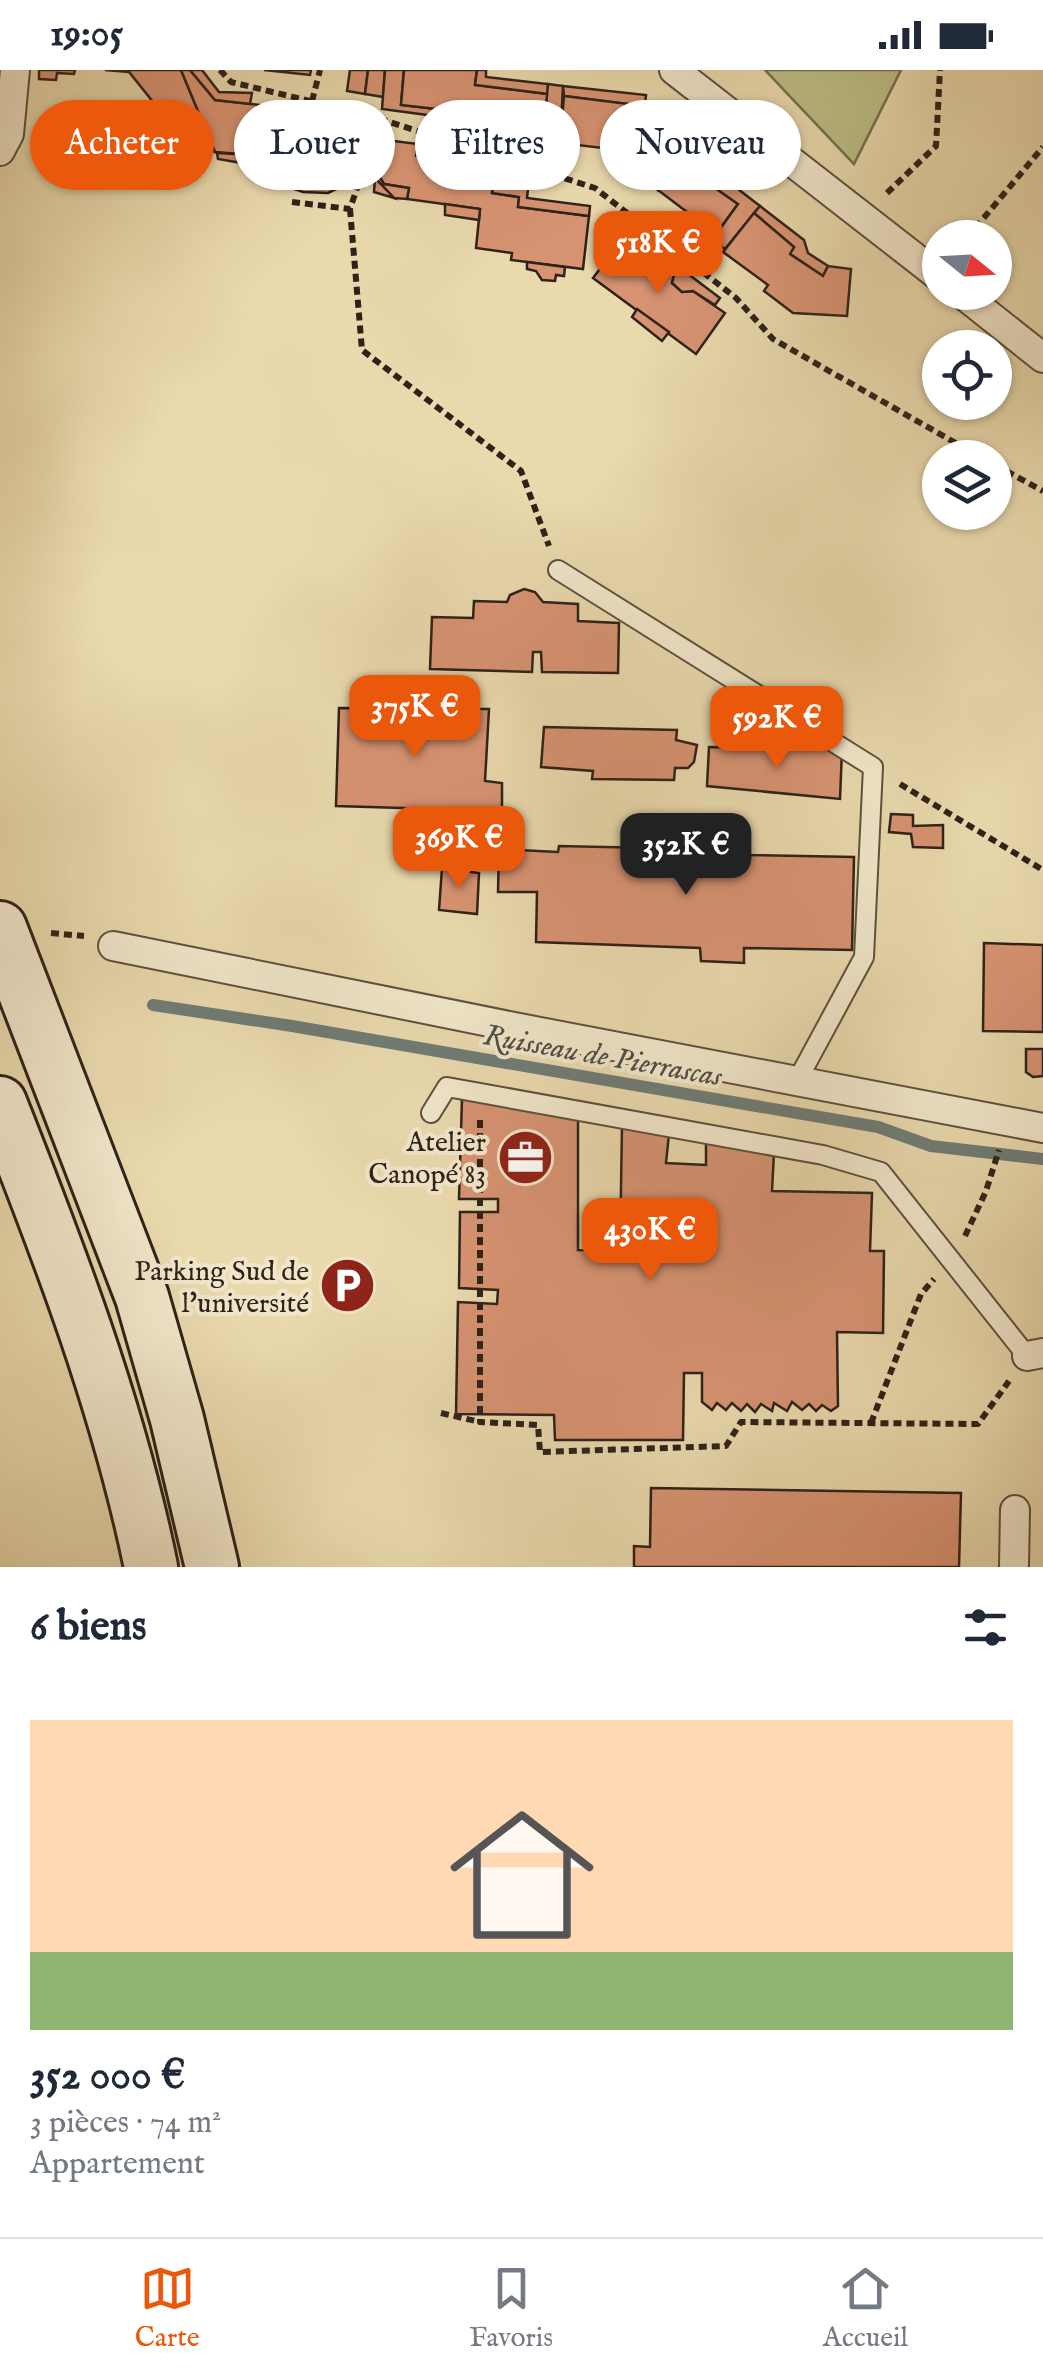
<!DOCTYPE html>
<html lang="fr">
<head>
<meta charset="utf-8">
<style>
  :root { --surface:#fff; --page:#f2f2f3; --text:#1f2937; --muted:#747a83; --line:#e0e1e3; --accent:#ea580c }
  body { margin:0; font-family:"IM FELL English",serif; background:var(--page); color:var(--text); height:100vh; display:flex; flex-direction:column; font-size:38px; white-space:nowrap }
  * { box-sizing:border-box; margin:0 }
  p { font-size:32px; color:var(--muted) }
  .icon { flex:none; width:55px; height:55px; fill:none; stroke:currentColor; stroke-width:2; stroke-linecap:round; stroke-linejoin:round }
  .map { position:relative; height:1497px; overflow:hidden }
  .details { display:flex; flex-direction:column; background:var(--surface); flex:1 }
  .details>* { flex:none }
  .hud { position:absolute; left:30px; top:30px; width:985px; height:90px; display:flex; gap:20px }
  .needle { width:65px; rotate:108deg }
  .buttons { position:absolute; left:922px; top:150px; display:grid; gap:20px }
  .buttons a { display:grid; place-items:center; width:90px; height:90px; border-radius:50%; background:var(--surface); box-shadow:0 2px 8px #0004; font-size:50px }
  .price { position:absolute; translate:-50% -85px; padding:0 22px; border-radius:20px; background:var(--accent); color:#fff; font-size:32px; line-height:65px; filter:drop-shadow(0 2px 5px #0008) }
  .price::after { content:''; position:absolute; left:50%; top:60px; width:30px; height:22px; margin-left:-15px; background:inherit; clip-path:polygon(0 0,100% 0,50% 100%) }
  .price.on { background:#222; color:#fff }
  ul { padding:0; list-style:none }
  li { display:grid; align-content:center; gap:20px; height:530px; padding:0 30px }
  li span { display:grid; place-items:center; height:310px; border-radius:0px; color:#555 }
  li>.icon { margin-inline-start:auto }
  span .icon { width:180px; height:180px; fill:#fffc; stroke-width:1 }
  li b { font-size:42px }
  h2 { display:flex; justify-content:space-between; align-items:center; height:120px; padding:0 30px; font-size:42px }
  .tag { padding:0 35px; border-radius:45px; background:var(--surface); box-shadow:0 2px 8px #0004; font-size:35px; line-height:90px }
  .tag.on { background:var(--accent); color:#fff }
  .status { display:flex; justify-content:space-between; align-items:center; height:70px; padding:0 50px; background:var(--surface); direction:ltr }
  .status svg { height:28px; fill:currentColor }
  .tabs { display:flex; justify-content:space-around; align-items:center; height:140px; border-top:2px solid var(--line); background:var(--surface); font-size:28px; color:var(--muted) }
  .tabs a { display:grid; justify-items:center; gap:5px }
  .tabs .on { color:var(--accent) }
  .map>svg:first-child { display:block }
  .green { fill:#bcbe85; stroke:#75704f; stroke-width:2.5 }
  .lines { fill:none; stroke-linecap:round; stroke-linejoin:round }
  .stream { stroke:#6f7c76; stroke-width:12 }
  .building { fill:#d79372; stroke:#2e2219; stroke-width:2.5 }
  .service-casing { stroke:#5d503e; stroke-width:22 }
  .pedestrian-casing { stroke:#5d503e; stroke-width:32 }
  .secondary-casing { stroke:#2e2219; stroke-width:58 }
  .path { stroke:#2e2219; stroke-width:6; stroke-dasharray:8 5; stroke-linecap:butt }
  .service { stroke:#f1e6ca; stroke-width:18 }
  .pedestrian { stroke:#f1e6ca; stroke-width:28 }
  .secondary { stroke:#f1e6ca; stroke-width:52 }
  .labels { text-anchor:middle; stroke-width:8; stroke-linejoin:round; paint-order:stroke }
  .poi-label { font-size:28px; fill:#2e2219; stroke:#f1e6ca; text-anchor:end }
  .water-label { font-size:30px; font-style:italic; fill:#4f4f48; stroke:#f1e6ca }
</style>
</head>
<body>
<div class="status"><b>19:05</b><svg viewBox="0 0 49 12"><path d="M0 12V9h3v3zM5 12V6h3v6zM10 12V3h3v9zM15 12V0h3v12zM26 1h20v11H26zM47 4h2v5h-2z"/></svg></div>
<div class="map">
<svg width="1043" height="1497" viewBox="0 0 1043 1497">
  <rect width="100%" height="100%" fill="#e9d9ad"/>
  <filter id="stains"><feTurbulence type="fractalNoise" baseFrequency=".002" numOctaves="4"/><feColorMatrix values="0 0 0 0 .2 0 0 0 0 .09 0 0 0 0 .02 0 0 0 .5 -.17"/></filter>
  <radialGradient id="worn" r=".72"><stop offset=".6" stop-color="#630" stop-opacity="0"/><stop offset="1" stop-color="#630" stop-opacity=".3"/></radialGradient>
  <polygon class="green" points="765,0 901,0 854,94"/>
  <g class="lines">
    <polyline class="stream" points="153,935 292,956 878,1057 931,1076 1043,1089"/>
  </g>
  <g class="building">
    <polygon points="39,0 75,0 74,4 57,3 56,10 39,9"/>
    <polygon points="105,0 181,0 215,82 190,78 129,2"/>
    <polygon points="181,0 190,0 215,30 260,35 254,85 215,82"/>
    <polygon points="190,0 202,0 219,22 252,23 250,34 215,30"/>
    <polygon points="264,0 311,0 310,5"/>
    <polygon points="350,0 368,0 365,24 347,21"/>
    <polygon points="368,0 385,0 383,27 365,24"/>
    <polygon points="385,0 404,0 401,35 436,39 435,46 382,39"/>
    <polygon points="404,0 477,0 475,15 548,24 543,71 470,62 473,43 401,35"/>
    <polygon points="477,0 486,0 486,7 548,14 548,24 475,15"/>
    <polygon points="548,14 563,16 560,73 543,71"/>
    <polygon points="563,16 646,25 644,44 636,42 636,35 564,26"/>
    <polygon points="564,26 636,35 636,42 653,45 644,94 630,94 629,81 560,73"/>
    <polygon points="262,46 371,62 361,97 345,115 328,123 303,122 291,118 268,96 267,75 255,75"/>
    <polygon points="651,54 718,104 711,115 738,134 709,174 680,152 687,142 658,120 674,99 649,83"/>
    <polygon points="490,65 525,69 524,79 490,74"/>
    <polygon points="378,69 418,74 416,86 495,96 492,123 519,127 518,137 589,146 583,199 511,190 512,183 476,178 480,139 407,129 409,118 384,114 375,100"/>
    <polygon points="689,69 730,98 725,109 760,136 725,179 712,170 738,134 711,115 718,104 683,76"/>
    <polygon points="217,83 254,85 253,95 218,89"/>
    <polygon points="649,83 674,99 658,120 653,107 655,101 644,94"/>
    <polygon points="375,100 384,114 409,118 407,129 394,128 375,108"/>
    <polygon points="375,108 394,128 374,122"/>
    <polygon points="494,115 528,119 527,128 590,136 589,146 518,137 519,127 492,123"/>
    <polygon points="445,134 480,139 479,150 445,145"/>
    <polygon points="760,136 804,170 808,183 828,196 823,206 790,184 794,177 754,143"/>
    <polygon points="754,143 794,177 790,184 823,206 828,196 851,199 847,246 793,243 764,221 768,215 723,182"/>
    <polygon points="624,167 674,205 672,213 682,222 693,221 725,243 696,284 593,208"/>
    <polygon points="639,167 720,228 715,235 693,221 682,222 672,213 674,205 634,175"/>
    <polygon points="527,192 565,197 564,206 556,205 555,211 542,210 536,201 527,199"/>
    <polygon points="637,239 669,262 662,271 632,247"/>
    <polygon points="524,519 535,522 543,532 578,534 578,551 619,553 618,603 542,602 541,582 533,582 532,602 430,599 432,547 473,548 474,531 507,532 510,525"/>
    <polygon points="339,638 489,639 485,711 502,713 502,741 336,736"/>
    <polygon points="544,657 677,660 676,670 697,675 694,692 688,698 675,698 674,710 592,709 593,701 541,697"/>
    <polygon points="709,677 842,680 840,729 707,716"/>
    <polygon points="891,744 913,745 913,756 943,755 943,778 913,777 911,764 889,762"/>
    <polygon points="698,769 745,772 746,785 854,787 852,880 744,878 744,893 701,891 700,878 536,872 537,822 498,822 499,779 558,782 559,776 697,779"/>
    <polygon points="442,798 479,803 477,844 439,840"/>
    <polygon points="984,873 1043,875 1043,962 983,961"/>
    <polygon points="1026,979 1043,979 1043,1006 1033,1007 1026,1002"/>
    <polygon points="462,1028 578,1047 578,1180 620,1181 622,1055 669,1064 666,1093 706,1095 706,1072 774,1083 772,1121 872,1123 870,1181 884,1181 883,1263 837,1262 838,1336 831,1341 822,1335 816,1341 809,1334 802,1340 792,1332 787,1341 774,1333 772,1341 761,1334 755,1342 747,1334 741,1341 732,1333 726,1340 717,1333 712,1340 702,1332 702,1303 684,1303 683,1370 555,1370 554,1345 456,1344 458,1232 497,1234 498,1220 459,1218 460,1142 498,1142 498,1129 459,1129"/>
    <polygon points="651,1418 961,1423 959,1497 634,1497 634,1476 650,1477"/>
  </g>
  <g class="lines">
    <defs>
      <g id="service">
        <polyline points="558,500 873,697 864,887 797,1011"/>
        <polyline points="431,1043 447,1017 823,1085 881,1102 1027,1286"/>
      </g>
      <g id="pedestrian">
        <polyline points="674,0 940,207"/>
        <polyline points="0,81 9,64 15,0"/>
        <polyline points="960,222 1043,288"/>
        <polyline points="113,876 519,958 1043,1058"/>
        <polyline points="1027,1286 1043,1283"/>
        <polyline points="1014,1497 1015,1440"/>
      </g>
      <g id="secondary">
        <polyline points="0,858 142,1227 177,1349 212,1497"/>
        <path d="M0 1033C60 1185 118 1336 151 1497"/>
      </g>
    </defs>
    <use href="#service" class="service-casing"/>
    <use href="#pedestrian" class="pedestrian-casing"/>
    <use href="#secondary" class="secondary-casing"/>
    <g class="path">
      <polyline points="220,0 231,12 368,45 595,118 736,228 773,269 982,388"/>
      <polyline points="312,31 320,0"/>
      <polyline points="887,123 936,76 940,0"/>
      <polyline points="292,132 350,139 380,49"/>
      <polyline points="350,139 362,280 521,401 549,476"/>
      <polyline points="967,168 1043,77"/>
      <polyline points="995,395 1043,421"/>
      <polyline points="900,714 1043,800"/>
      <polyline points="51,863 84,866"/>
      <polyline points="480,1050 480,1352 538,1355 540,1382 726,1376 741,1352 978,1354 1009,1311"/>
      <polyline points="965,1166 986,1121 999,1080"/>
      <polyline points="441,1343 480,1352"/>
      <polyline points="871,1353 921,1224 934,1209"/>
    </g>
    <use href="#service" class="service"/>
    <use href="#pedestrian" class="pedestrian"/>
    <use href="#secondary" class="secondary"/>
  </g>
  <defs>
    <symbol id="office-disc" viewBox="-11 -11 22 22"><circle r="9.5" fill="#8f2418" stroke="#f1e6ca"/><path d="M-6-3h4V-5.5h4V-3h4V5H-6ZM-1-4.5V-3h2v-1.5ZM-6 0V1H6V0Z" fill="#fff"/></symbol>
    <symbol id="parking-disc" viewBox="-11 -11 22 22"><circle r="9.5" fill="#8f2418" stroke="#f1e6ca"/><path d="M-3.5-5.5H1a3.5 3.5 0 0 1 0 7H-1V5.5H-3.5ZM-1-3.4V-.6H.8a1.4 1.4 0 0 0 0-2.8Z" fill="#fff"/></symbol>
  </defs>
  <g fill-rule="evenodd">
    <use href="#office-disc" x="494" y="1056" width="63" height="63"/>
    <use href="#parking-disc" x="316" y="1184" width="63" height="63"/>
  </g>
  <g class="labels">
    <g class="poi-label">
      <text x="486" y="1081">Atelier<tspan x="486" dy="32">Canopé 83</tspan></text>
      <text x="309" y="1210">Parking Sud de<tspan x="309" dy="32">l'université</tspan></text>
    </g>
    <g class="water-label">
      <text transform="translate(603 985) rotate(10)" y="10">Ruisseau de Pierrascas</text>
    </g>
  </g>
  <rect width="100%" height="100%" filter="url(#stains)"/>
  <rect width="100%" height="100%" fill="url(#worn)"/>
</svg>
<div class="buttons">
<a><svg class="needle" viewBox="-14 -14 28 28"><path d="M0-13l5 13h-10z" fill="#e53935"/><path d="M0 13l5-13h-10z" fill="#747a83"/></svg></a>
<a><svg class="icon" aria-label="locate" viewBox="0 0 24 24"><circle cx="12" cy="12" r="6"/><path d="M12 2v4M12 18v4M2 12h4M18 12h4"/></svg></a>
<a><svg class="icon" aria-label="layers" viewBox="0 0 24 24"><path d="M12 4l9 5-9 5-9-5zM3 14l9 5 9-5"/></svg></a>
</div>
<b class="price" style="left:658px;top:226px">518K €</b>
<b class="price" style="left:415px;top:690px">375K €</b>
<b class="price" style="left:777px;top:701px">592K €</b>
<b class="price" style="left:459px;top:821px">369K €</b>
<b class="price on" style="left:686px;top:828px">352K €</b>
<b class="price" style="left:650px;top:1213px">430K €</b>
<div class="hud">
<a class="tag on">Acheter</a>
<a class="tag">Louer</a>
<a class="tag">Filtres</a>
<a class="tag">Nouveau</a>
</div>
</div>
<section class="details">
<h2>6 biens<svg class="icon" aria-label="filters" viewBox="0 0 24 24"><path d="M4 7h16M4 17h16"/><circle cx="9" cy="7" r="2"/><circle cx="15" cy="17" r="2"/></svg></h2>
<ul>
<li><span style="background:linear-gradient(#ffd9b3 75%,#8fb573 0)"><svg class="icon" aria-label="home" viewBox="0 0 24 24"><path d="M3 11l9-7 9 7M6 9v11h12V9"/></svg></span><div><b>352 000 €</b><p>3 pièces · 74 m²</p><p>Appartement</p></div></li>
</ul>
</section>
<nav class="tabs">
<a class="on"><svg class="icon" aria-label="map" viewBox="0 0 24 24"><path d="M3 6l6-2 6 2 6-2v14l-6 2-6-2-6 2zM9 4v14M15 6v14"/></svg>Carte</a>
<a><svg class="icon" aria-label="saved" viewBox="0 0 24 24"><path d="M7 4h10v16l-5-4-5 4z"/></svg>Favoris</a>
<a><svg class="icon" aria-label="home" viewBox="0 0 24 24"><path d="M3 11l9-7 9 7M6 9v11h12V9"/></svg>Accueil</a>
</nav>
</body>
</html>
